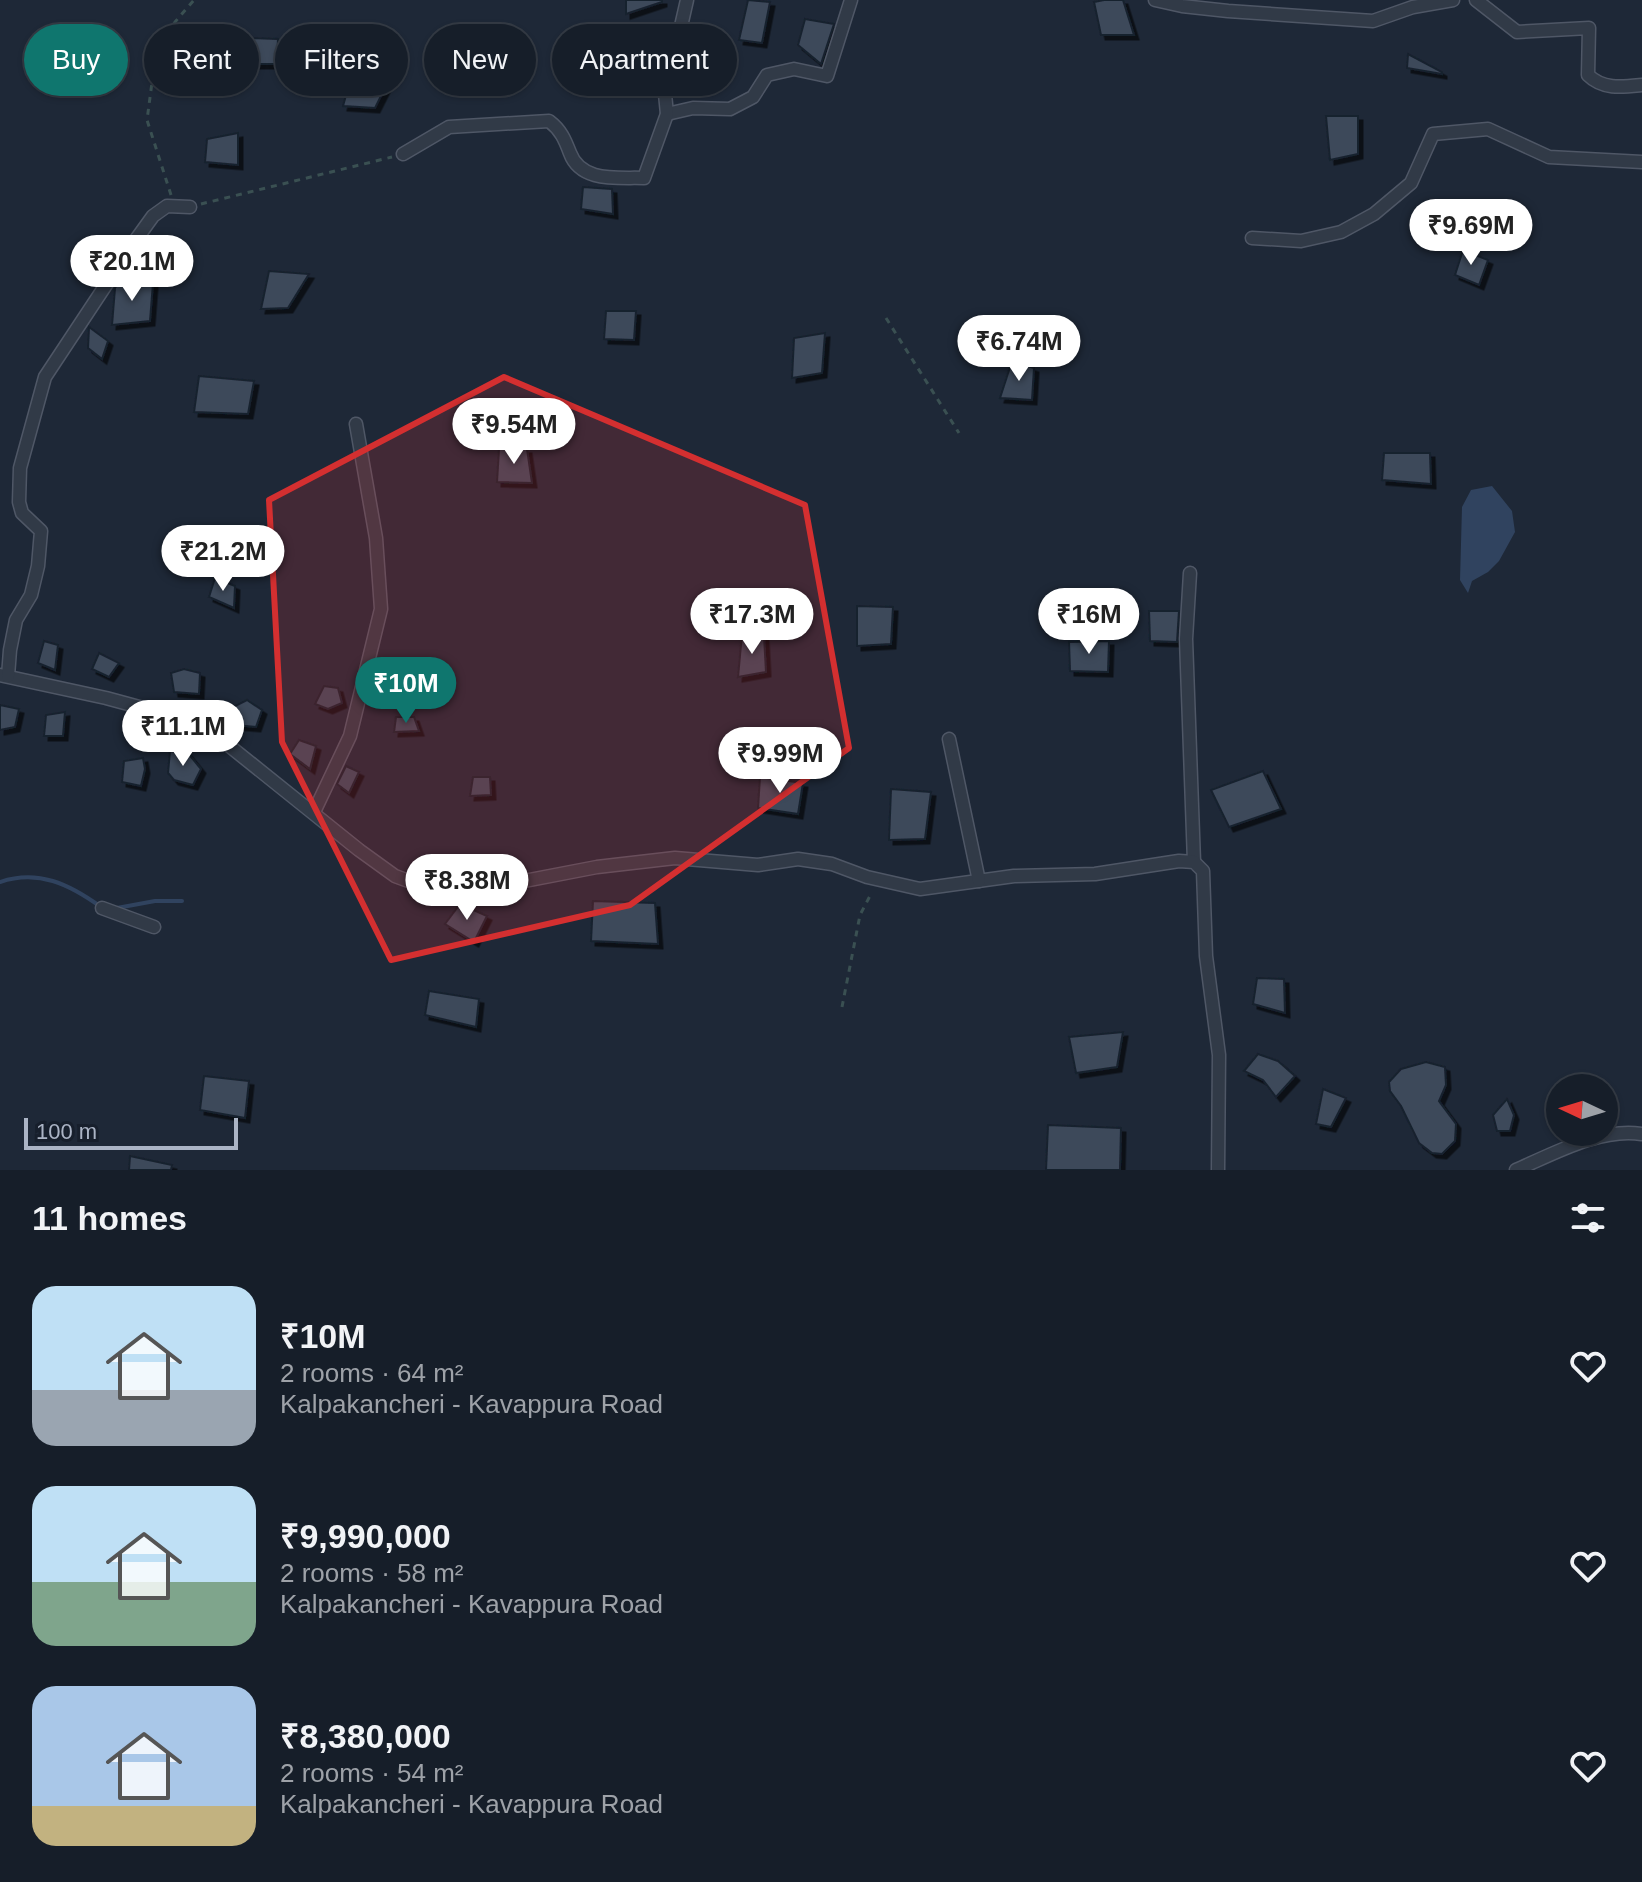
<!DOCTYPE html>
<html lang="en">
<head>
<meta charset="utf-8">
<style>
  :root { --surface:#161e29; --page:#232b35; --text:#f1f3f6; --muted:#9ea2a8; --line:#353c46; --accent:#0f766e }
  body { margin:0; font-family:Arial,sans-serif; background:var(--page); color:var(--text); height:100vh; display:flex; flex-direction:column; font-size:30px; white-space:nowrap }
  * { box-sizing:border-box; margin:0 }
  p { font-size:26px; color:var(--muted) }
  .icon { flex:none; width:44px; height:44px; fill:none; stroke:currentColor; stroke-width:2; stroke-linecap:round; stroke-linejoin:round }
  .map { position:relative; height:1170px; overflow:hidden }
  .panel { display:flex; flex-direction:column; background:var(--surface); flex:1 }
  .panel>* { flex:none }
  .hud { position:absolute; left:24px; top:24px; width:800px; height:72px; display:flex; gap:16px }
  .needle { width:52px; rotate:274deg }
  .fabs { position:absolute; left:1546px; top:1074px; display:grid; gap:16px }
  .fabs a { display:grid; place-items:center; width:72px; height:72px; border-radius:50%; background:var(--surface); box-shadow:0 2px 6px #0004,0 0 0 2px var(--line); font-size:40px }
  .scale { position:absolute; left:24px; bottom:20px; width:214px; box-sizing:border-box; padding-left:8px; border:4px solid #abb4c5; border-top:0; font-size:22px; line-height:28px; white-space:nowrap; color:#abb4c5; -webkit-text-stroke:6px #171f2c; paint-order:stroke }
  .price { position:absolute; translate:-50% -68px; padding:0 18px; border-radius:28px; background:#fff; color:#222; font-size:26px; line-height:52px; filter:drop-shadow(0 2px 4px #0008) }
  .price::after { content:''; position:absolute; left:50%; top:48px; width:24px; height:18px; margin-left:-12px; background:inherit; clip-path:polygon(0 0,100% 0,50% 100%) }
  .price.on { background:var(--accent); color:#fff }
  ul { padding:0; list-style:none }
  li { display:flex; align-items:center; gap:24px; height:200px; padding:0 32px }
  li span { display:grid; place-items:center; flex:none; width:224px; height:160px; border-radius:24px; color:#555 }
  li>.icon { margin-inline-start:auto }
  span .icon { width:96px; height:96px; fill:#fffc; stroke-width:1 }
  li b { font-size:34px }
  h2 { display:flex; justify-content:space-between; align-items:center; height:96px; padding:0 32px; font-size:34px }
  .pill { padding:0 28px; border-radius:36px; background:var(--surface); box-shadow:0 2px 6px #0004,0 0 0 2px var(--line); font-size:28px; line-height:72px }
  .pill.on { background:var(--accent); color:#fff }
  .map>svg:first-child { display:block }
  .water { fill:#30435f }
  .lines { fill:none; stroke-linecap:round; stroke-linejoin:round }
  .stream { stroke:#30435f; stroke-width:4 }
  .building { fill:#3c485a; stroke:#19212e; stroke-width:2; filter:url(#shadow) }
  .minor-casing { stroke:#4f5766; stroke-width:15 }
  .path { stroke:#3a5052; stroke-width:3; stroke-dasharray:6 6; stroke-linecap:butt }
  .minor { stroke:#313a47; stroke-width:12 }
  .marked { fill:#d42f30; fill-opacity:0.2; stroke:#d42f30; stroke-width:6; stroke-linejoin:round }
</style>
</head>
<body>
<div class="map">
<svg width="1642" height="1170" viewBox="0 0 1642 1170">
  <defs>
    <filter id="shadow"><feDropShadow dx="4.5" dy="4.5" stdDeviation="0" flood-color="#0009"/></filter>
  </defs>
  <rect width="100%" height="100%" fill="#1e2837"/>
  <polygon class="water" points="1492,486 1512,511 1515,532 1499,561 1488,572 1472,581 1468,593 1460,580 1462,507 1471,490"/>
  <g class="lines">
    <g class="stream">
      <path d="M0 882C38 869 69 884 101 907"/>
      <polyline points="117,908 155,901 182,901"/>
    </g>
  </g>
  <g class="building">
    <polygon points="626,0 662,0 662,2 626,14"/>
    <polygon points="748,0 770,2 762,43 739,40"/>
    <polygon points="1104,0 1123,0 1134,35 1101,35 1094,2"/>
    <polygon points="805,19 834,24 821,64 798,45"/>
    <polygon points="252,38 278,39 277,64 254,64 255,57 252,57"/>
    <polygon points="1408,54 1442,72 1442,74 1407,68"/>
    <polygon points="351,77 388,82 375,108 343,106"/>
    <polygon points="1326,116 1358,116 1358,154 1330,160"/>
    <polygon points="238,133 238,165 205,162 207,139"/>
    <polygon points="583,187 612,189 613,214 581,209"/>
    <polygon points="1463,250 1488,260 1479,285 1455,275"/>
    <polygon points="269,271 309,274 288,308 261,309"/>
    <polygon points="119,281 153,283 150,321 112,325 115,288"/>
    <polygon points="606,311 636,311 634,340 604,339"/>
    <polygon points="89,327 108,341 102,359 88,348"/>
    <polygon points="825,333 822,373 792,378 794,338"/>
    <polygon points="1012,361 1034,368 1032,400 1000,398"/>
    <polygon points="199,376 254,381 248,414 194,412"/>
    <polygon points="499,449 527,449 532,483 497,482"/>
    <polygon points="1384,453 1430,453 1431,484 1382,480"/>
    <polygon points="215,578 235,586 234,608 209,597"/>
    <polygon points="857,606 893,607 891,644 857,646"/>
    <polygon points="1149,611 1179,611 1177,642 1150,641"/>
    <polygon points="742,634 764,636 766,672 738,677"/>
    <polygon points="44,641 58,645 55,670 38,663"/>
    <polygon points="1109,641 1108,672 1070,671 1069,642"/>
    <polygon points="99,653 119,663 109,677 92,669"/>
    <polygon points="184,669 200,673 199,694 174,692 171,673"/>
    <polygon points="324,686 338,688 342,703 328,709 315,704"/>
    <polygon points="247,700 262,710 256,727 235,725 231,708"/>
    <polygon points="0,705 19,709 15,727 0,730"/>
    <polygon points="65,712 63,736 44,736 46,715"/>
    <polygon points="396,717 414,717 419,731 394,732"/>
    <polygon points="299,740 316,746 310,769 290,754"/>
    <polygon points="170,751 187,752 201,769 193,785 174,780 168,773"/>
    <polygon points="143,758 145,769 141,786 122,782 124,761"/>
    <polygon points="346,766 359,772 349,793 337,784"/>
    <polygon points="1263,771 1281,809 1229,827 1211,790"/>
    <polygon points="473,777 490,777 491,795 470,796"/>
    <polygon points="760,777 803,783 798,814 758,808"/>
    <polygon points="891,789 931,792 925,839 889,840"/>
    <polygon points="593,901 655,903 658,944 591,941"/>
    <polygon points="460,904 487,916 474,942 445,924"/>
    <polygon points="1257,978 1284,979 1285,1013 1253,1004"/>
    <polygon points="429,991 479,999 476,1027 425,1015"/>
    <polygon points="1123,1032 1117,1067 1076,1073 1069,1037"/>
    <polygon points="1258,1054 1278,1061 1295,1076 1276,1097 1263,1080 1244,1071"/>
    <polygon points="1426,1062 1445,1067 1446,1085 1439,1101 1456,1124 1455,1141 1442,1154 1432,1153 1419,1143 1401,1106 1390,1091 1389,1082 1401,1069"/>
    <polygon points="204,1076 249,1081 245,1118 200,1110"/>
    <polygon points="1323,1089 1346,1098 1331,1127 1316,1124"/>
    <polygon points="1507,1099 1514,1115 1510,1131 1497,1131 1493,1115"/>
    <polygon points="1048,1125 1121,1128 1120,1170 1046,1170"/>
    <polygon points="130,1156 172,1165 171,1170 129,1170"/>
  </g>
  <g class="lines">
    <defs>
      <g id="minor">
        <polyline points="1155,0 1182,6 1228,11 1373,21 1413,7 1453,0"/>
        <path d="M1476 0 1517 32 1589 28 1588 75C1603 90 1623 87 1642 85"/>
        <polyline points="667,114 693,108 730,109 753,97 767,75 794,69 827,76 851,0"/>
        <path d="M403 154 449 127 549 121C561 130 565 140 570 153 581 183 618 177 644 178L667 114 665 94 667 66 679 35 687 0"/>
        <polyline points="1252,238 1301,241 1341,232 1374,214 1411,183 1433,134 1488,129 1549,157 1642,162"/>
        <polyline points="1190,573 1186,639 1194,862"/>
        <polyline points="0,675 106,698 202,724 359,850 395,876 422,886 483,889 597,867 675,858 758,865 798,859 832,864 867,877 920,889 1014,876 1095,874 1179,861 1194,862 1203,871 1206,956 1219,1055 1218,1170"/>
        <polyline points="8,676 10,650 16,620 31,595 38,566 41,531 22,513 19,502 20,468 45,377 135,241 153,216 167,206 190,207"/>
        <polyline points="949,739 979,881"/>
        <polyline points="314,812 350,736 381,609 376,538 356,424"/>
        <polyline points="102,908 154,927"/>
        <path d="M1516 1170C1553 1154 1601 1127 1642 1134"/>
      </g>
    </defs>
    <use href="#minor" class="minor-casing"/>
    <g class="path">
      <polyline points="171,195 147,120 155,60 175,22 194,0"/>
      <polyline points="201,204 392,157"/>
      <polyline points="886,318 959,433"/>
      <polyline points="842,1007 860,915 872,892"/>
    </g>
    <use href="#minor" class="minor"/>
  </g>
  <path class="marked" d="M504 377 805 505 849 748 630 905 391 960 282 742 269 500Z"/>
</svg>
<div class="fabs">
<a><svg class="needle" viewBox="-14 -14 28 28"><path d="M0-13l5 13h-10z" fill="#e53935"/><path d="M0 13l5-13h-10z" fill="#9ea2a8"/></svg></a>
</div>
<div class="scale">100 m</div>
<b class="price" style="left:1471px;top:267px">₹9.69M</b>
<b class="price" style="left:132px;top:303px">₹20.1M</b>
<b class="price" style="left:1019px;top:383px">₹6.74M</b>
<b class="price" style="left:514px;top:466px">₹9.54M</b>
<b class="price" style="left:223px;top:593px">₹21.2M</b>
<b class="price" style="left:752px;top:656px">₹17.3M</b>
<b class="price" style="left:1089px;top:656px">₹16M</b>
<b class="price on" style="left:406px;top:725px">₹10M</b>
<b class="price" style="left:183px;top:768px">₹11.1M</b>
<b class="price" style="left:780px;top:795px">₹9.99M</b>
<b class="price" style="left:467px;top:922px">₹8.38M</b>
<div class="hud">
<a class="pill on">Buy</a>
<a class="pill">Rent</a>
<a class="pill">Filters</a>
<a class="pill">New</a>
<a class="pill">Apartment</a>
</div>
</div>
<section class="panel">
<h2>11 homes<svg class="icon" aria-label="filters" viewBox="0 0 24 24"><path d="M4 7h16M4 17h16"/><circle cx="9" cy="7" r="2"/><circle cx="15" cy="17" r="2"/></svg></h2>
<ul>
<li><span style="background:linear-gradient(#bfe0f5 65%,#9aa5b1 0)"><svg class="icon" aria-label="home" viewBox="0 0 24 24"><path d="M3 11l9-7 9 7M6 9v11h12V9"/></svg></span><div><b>₹10M</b><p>2 rooms · 64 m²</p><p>Kalpakancheri - Kavappura Road</p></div><svg class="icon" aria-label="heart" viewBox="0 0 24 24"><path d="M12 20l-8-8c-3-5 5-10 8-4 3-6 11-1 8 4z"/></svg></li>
<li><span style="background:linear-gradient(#bfe0f5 60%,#7fa58c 0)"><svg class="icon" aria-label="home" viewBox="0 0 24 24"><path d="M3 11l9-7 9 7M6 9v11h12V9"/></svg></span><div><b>₹9,990,000</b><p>2 rooms · 58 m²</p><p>Kalpakancheri - Kavappura Road</p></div><svg class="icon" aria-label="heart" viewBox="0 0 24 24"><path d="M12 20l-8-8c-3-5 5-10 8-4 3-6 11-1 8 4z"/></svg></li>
<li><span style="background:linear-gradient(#a9c7e8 75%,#c2b280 0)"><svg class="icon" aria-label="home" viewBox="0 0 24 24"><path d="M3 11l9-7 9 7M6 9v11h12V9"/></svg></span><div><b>₹8,380,000</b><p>2 rooms · 54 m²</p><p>Kalpakancheri - Kavappura Road</p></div><svg class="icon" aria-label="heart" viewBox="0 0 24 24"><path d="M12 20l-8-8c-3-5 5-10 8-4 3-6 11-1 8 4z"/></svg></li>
</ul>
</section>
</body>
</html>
